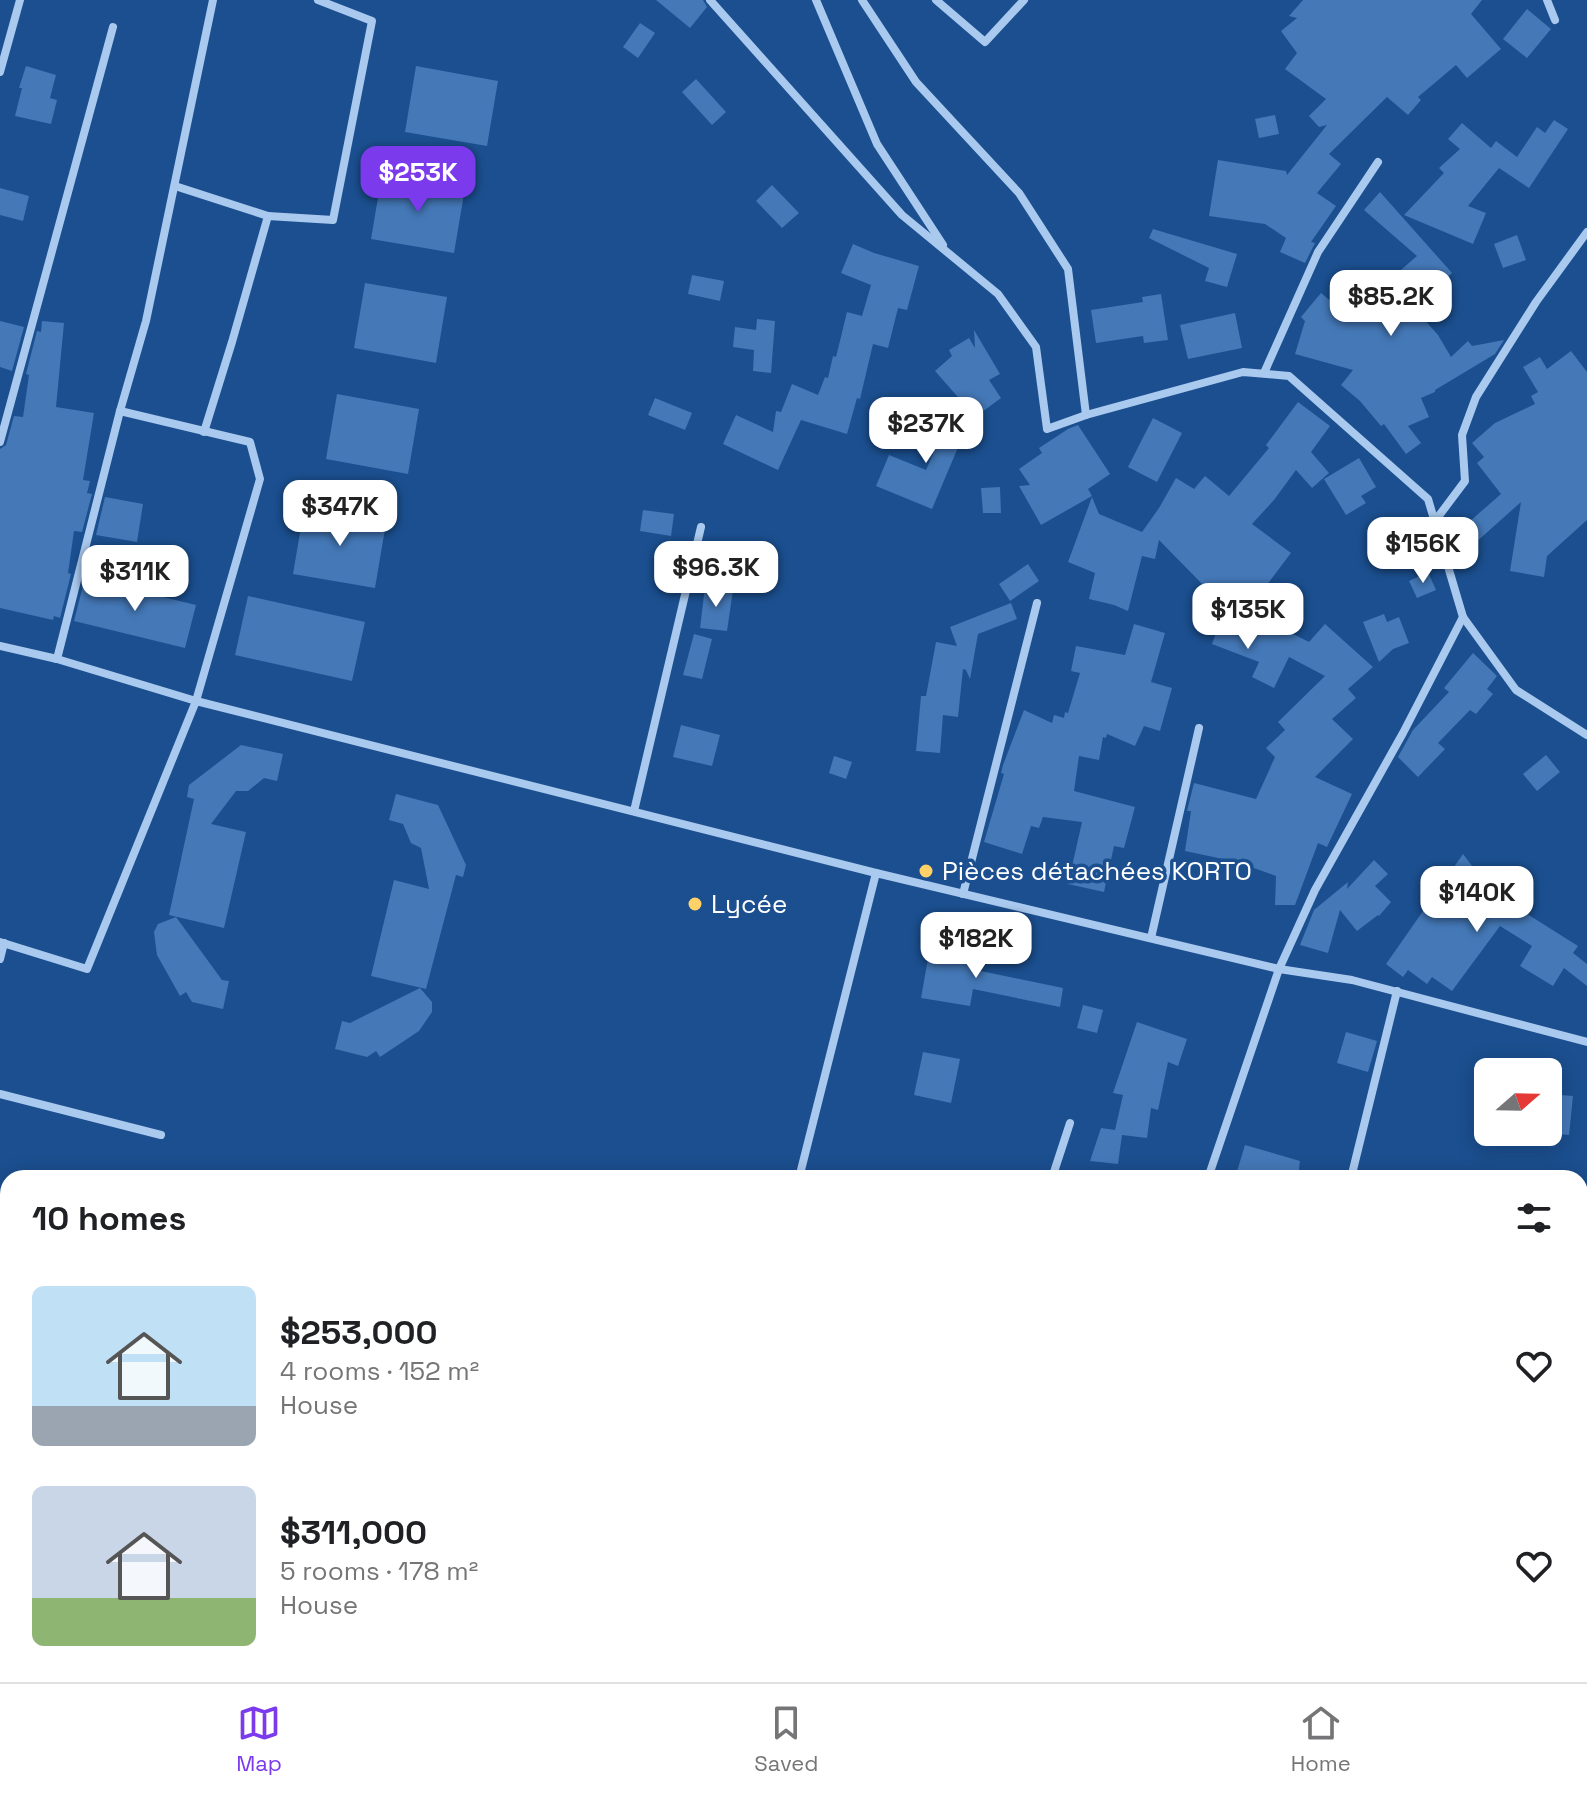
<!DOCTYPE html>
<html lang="en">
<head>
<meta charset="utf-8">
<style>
  :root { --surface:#fff; --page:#f2f2f2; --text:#202124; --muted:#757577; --line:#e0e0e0; --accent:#7c3aed }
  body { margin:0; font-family:"Space Grotesk",sans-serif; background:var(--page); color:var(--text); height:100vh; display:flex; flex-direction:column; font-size:30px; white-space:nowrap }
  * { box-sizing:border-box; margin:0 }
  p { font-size:26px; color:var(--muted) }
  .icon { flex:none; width:44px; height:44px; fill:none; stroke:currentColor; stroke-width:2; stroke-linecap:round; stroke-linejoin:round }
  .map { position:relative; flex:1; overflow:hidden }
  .panel { position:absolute; left:0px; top:1170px; width:1588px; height:512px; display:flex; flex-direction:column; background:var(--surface); border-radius:24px 24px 0 0; box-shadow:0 4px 20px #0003 }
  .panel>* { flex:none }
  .needle { width:52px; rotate:70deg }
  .buttons { position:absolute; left:1474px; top:1058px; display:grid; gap:16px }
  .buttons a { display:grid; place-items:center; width:88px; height:88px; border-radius:12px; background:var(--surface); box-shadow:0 4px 20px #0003; font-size:40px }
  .price { position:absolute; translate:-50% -68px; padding:0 18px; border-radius:16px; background:#fff; color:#222; font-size:26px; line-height:52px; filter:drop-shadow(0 2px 4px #0008) }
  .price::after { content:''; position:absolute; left:50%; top:48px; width:24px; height:18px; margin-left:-12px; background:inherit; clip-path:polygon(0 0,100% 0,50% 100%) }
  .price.active { background:var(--accent); color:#fff }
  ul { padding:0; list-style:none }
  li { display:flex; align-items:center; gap:24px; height:200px; padding:0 32px }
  li span { display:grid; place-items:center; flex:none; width:224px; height:160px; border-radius:12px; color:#555 }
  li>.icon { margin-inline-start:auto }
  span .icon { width:96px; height:96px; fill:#fffc; stroke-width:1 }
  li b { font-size:34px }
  h2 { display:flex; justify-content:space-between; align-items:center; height:96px; padding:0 32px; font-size:34px }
  .tabs { display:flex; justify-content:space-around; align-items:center; height:112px; border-top:2px solid var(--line); background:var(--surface); font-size:22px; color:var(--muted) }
  .tabs a { display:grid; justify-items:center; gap:4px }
  .tabs .active { color:var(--accent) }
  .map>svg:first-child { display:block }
  .building { fill:#4478b7 }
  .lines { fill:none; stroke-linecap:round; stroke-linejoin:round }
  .minor { stroke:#a9c9ee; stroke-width:8 }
  .primary { stroke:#f0f6ff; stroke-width:20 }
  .poi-dot { fill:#ffd166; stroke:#1b4f8f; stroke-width:3 }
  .labels { text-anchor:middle; stroke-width:7; stroke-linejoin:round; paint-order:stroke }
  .poi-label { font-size:26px; fill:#fff; stroke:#1b4f8f; text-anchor:start }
</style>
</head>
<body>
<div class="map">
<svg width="1587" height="1682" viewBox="0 0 1587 1682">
  <rect width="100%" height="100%" fill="#1b4f8f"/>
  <g class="building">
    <polygon points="656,0 703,0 707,7 690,28"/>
    <polygon points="1303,0 1482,0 1471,14 1501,49 1467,78 1456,65 1418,97 1421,100 1408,115 1387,97 1329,154 1341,164 1317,193 1336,206 1311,242 1315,243 1305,263 1280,252 1286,238 1265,224 1209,216 1218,160 1286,171 1287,175 1327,125 1319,127 1309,116 1326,99 1285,69 1297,53 1281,31 1297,18 1289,16"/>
    <polygon points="1527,9 1551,29 1527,58 1503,39"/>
    <polygon points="640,23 655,33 638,58 623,47"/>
    <polygon points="26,66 56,75 50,98 57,100 51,124 15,116 22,88 19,88"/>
    <polygon points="416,66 498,81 487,146 405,132"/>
    <polygon points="696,79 726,112 712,125 682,92"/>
    <polygon points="1275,115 1279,134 1259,138 1255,119"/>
    <polygon points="1554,120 1568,129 1529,188 1499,168 1468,206 1486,213 1473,244 1404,215 1444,173 1439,168 1460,149 1448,139 1462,123 1491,148 1496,141 1517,157 1537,127 1545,133"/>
    <polygon points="382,174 465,188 454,253 371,239"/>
    <polygon points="772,185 799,213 782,228 756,201"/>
    <polygon points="0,188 29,196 23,221 0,215"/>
    <polygon points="1380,192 1452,273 1414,308 1438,335 1451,357 1468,341 1472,346 1504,340 1495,354 1435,390 1435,392 1421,398 1429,417 1408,426 1421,443 1406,454 1384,424 1381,426 1360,401 1341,385 1353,370 1295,354 1305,321 1301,317 1321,293 1344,312 1375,285 1379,289 1417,256 1364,210"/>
    <polygon points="1153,229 1237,254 1227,287 1205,281 1209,268 1149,238"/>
    <polygon points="1517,235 1526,260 1503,268 1494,244"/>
    <polygon points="853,244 874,253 919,266 907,310 898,308 888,348 873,344 860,399 857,398 847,434 801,420 778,470 723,444 736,415 773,432 776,411 781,412 792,384 818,395 825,377 828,378 833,356 836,357 847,312 862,316 871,285 841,273"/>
    <polygon points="692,275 724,281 720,301 688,294"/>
    <polygon points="365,283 447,297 436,363 354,348"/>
    <polygon points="1161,294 1168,340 1144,343 1143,336 1096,343 1091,310 1143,302 1142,297"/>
    <polygon points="1235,313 1242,348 1188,359 1180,325"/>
    <polygon points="757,319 775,321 771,373 753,371 754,350 733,347 735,327 756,330"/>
    <polygon points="0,321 24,327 12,371 0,367"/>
    <polygon points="42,321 64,323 56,407 94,413 83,480 90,481 87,493 92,494 82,532 74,531 68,573 71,574 60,618 54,616 53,620 0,608 0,449 6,445 14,416 23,417 29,375 26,374 37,331 41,332"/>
    <polygon points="974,330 1000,374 989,380 1001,398 978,415 977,401 972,413 935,371 952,356 949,350 969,338 975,348"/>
    <polygon points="1571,351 1587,372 1587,520 1547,556 1544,577 1510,571 1521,502 1474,544 1461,529 1501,494 1477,463 1484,457 1472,443 1495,423 1535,404 1531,396 1538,392 1523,367 1540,357 1547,369"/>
    <polygon points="337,394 419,409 408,474 326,459"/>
    <polygon points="655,398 692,413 685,430 648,415"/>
    <polygon points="1298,402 1330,426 1311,452 1329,473 1312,488 1296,470 1274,500 1252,524 1291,553 1257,598 1277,604 1271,623 1309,642 1325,624 1373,667 1348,689 1356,698 1332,719 1353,739 1315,777 1352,794 1327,847 1318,843 1295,905 1275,905 1276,876 1237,862 1185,851 1191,811 1187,811 1194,783 1256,799 1275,757 1266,748 1285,730 1278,722 1325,676 1289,657 1274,688 1252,677 1259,662 1212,644 1219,624 1197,616 1206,588 1159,540 1155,559 1142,556 1128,611 1114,605 1089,599 1095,573 1068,562 1092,497 1099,514 1142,532 1159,508 1176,478 1194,489 1205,476 1229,496 1269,448 1266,445"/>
    <polygon points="937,410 970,419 932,509 876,486 889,455 926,470 942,434 932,431"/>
    <polygon points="1153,418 1182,433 1157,482 1128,467"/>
    <polygon points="1078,425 1110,474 1088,489 1092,496 1041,525 1019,486 1030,485 1019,469 1042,453 1039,448 1068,429"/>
    <polygon points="1359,458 1376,487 1361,496 1366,503 1346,515 1324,479"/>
    <polygon points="1000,487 1001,513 983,513 981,488"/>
    <polygon points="105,497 143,504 137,542 96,535"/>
    <polygon points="304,509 386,523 375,588 293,574"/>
    <polygon points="643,510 674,514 671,536 640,531"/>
    <polygon points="1028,564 1039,581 1010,601 999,584"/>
    <polygon points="1428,572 1436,590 1417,598 1409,581"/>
    <polygon points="85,578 196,605 185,648 74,621"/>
    <polygon points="705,587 733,590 727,631 700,628"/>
    <polygon points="248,596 365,622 352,681 235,655"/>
    <polygon points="1011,603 1017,619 978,634 970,679 966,670 963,669 958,717 943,715 940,753 916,751 921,696 926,696 936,642 957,646 950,627"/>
    <polygon points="1384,614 1387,622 1399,617 1409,643 1393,649 1379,662 1363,622"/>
    <polygon points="1134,624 1165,633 1151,682 1172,688 1160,731 1144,726 1135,746 1107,734 1106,738 1103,737 1099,760 1079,756 1074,791 1135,807 1124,848 1114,846 1104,892 1068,884 1082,822 1043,817 1039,828 1031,826 1022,854 984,842 1004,774 1001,773 1003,765 1024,710 1052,723 1054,715 1064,718 1065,712 1068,713 1080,673 1071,671 1076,646 1125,655"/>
    <polygon points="694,634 712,639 702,679 683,675"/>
    <polygon points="1473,653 1497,676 1487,689 1493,694 1476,714 1470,710 1438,743 1445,749 1418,777 1398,757 1413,730 1449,692 1444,688"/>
    <polygon points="681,725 720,735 712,766 673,757"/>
    <polygon points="241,745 283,754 277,781 264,778 248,791 236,791 211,824 246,832 224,928 169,915 194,799 187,797 189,785"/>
    <polygon points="1546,755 1560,772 1537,791 1523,774"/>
    <polygon points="834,756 852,762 846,779 829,773"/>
    <polygon points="396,794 438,805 466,865 463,877 456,875 426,989 371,976 394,880 429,889 421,848 411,843 403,824 389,820"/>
    <polygon points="1463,854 1492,892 1578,946 1573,953 1587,964 1587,986 1564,968 1553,986 1520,966 1532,946 1500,926 1452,991 1432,977 1427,984 1408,970 1403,977 1386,964"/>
    <polygon points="1374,860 1388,874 1375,886 1391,902 1379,916 1378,915 1357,931 1340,910 1328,953 1300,945 1314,910 1348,882 1347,889"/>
    <polygon points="176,917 222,980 229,981 223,1009 192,1002 186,992 180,996 157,955 154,932 158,924"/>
    <polygon points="931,942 979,951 976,970 1063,988 1060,1007 973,989 970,1006 921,998"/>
    <polygon points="420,988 432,1002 432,1012 419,1031 380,1057 376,1051 367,1057 335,1049 342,1021 350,1023"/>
    <polygon points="1083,1005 1103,1010 1097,1033 1077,1028"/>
    <polygon points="1137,1022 1187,1039 1178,1066 1168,1062 1158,1110 1151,1108 1147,1138 1122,1135 1118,1164 1090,1161 1101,1128 1115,1130 1123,1095 1113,1093"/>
    <polygon points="1346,1032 1377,1041 1368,1072 1337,1063"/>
    <polygon points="923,1052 960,1059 951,1103 914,1095"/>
    <polygon points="1548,1094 1573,1096 1569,1135 1548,1133"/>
    <polygon points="1245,1145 1300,1161 1298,1178 1235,1178"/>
  </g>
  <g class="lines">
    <g class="minor">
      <polyline points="710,0 902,215 998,294 1036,347 1047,429 1086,415 1243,372 1289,376 1428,499 1463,617 1516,690 1587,735"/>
      <polyline points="816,0 877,144 943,245"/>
      <polyline points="862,0 916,82 1019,193 1068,269 1086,415"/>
      <polyline points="936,0 985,42 1024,0"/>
      <polyline points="1547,0 1555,20"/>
      <polyline points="0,72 20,0"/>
      <polyline points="175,186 268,216"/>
      <polyline points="1264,373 1318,252 1378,162"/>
      <polyline points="204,432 232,342 268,216 333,220 372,21 318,0"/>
      <polyline points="0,442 113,27"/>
      <polyline points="1435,521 1465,481 1462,435 1476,397 1536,302 1587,232"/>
      <polyline points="0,646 57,659 196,701 876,873 1279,969 1352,980 1587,1042"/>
      <polyline points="57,659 120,411 146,321 213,0"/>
      <polyline points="634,811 701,527"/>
      <polyline points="963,894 1037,603"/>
      <polyline points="1151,938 1199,728"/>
      <polyline points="0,942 87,969 196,701 260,479 250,442 120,411"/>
      <polyline points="0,959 4,943"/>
      <polyline points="0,1094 161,1135"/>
      <polyline points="799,1178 876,873"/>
      <polyline points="1052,1178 1070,1123"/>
      <polyline points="1208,1178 1279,969 1315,890 1403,733 1463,617"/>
      <polyline points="1351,1178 1397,991"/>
      <polyline points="0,1284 8,1286"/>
      <polyline points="1580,1441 1587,1443"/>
      <polyline points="1580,1634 1587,1635"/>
    </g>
    <g class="primary">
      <polyline points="0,1353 8,1355"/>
      <polyline points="1186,1674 1214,1682"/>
    </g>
  </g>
  <g class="poi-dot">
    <circle cx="926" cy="871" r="8"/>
    <circle cx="695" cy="904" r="8"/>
  </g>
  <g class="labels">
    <g class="poi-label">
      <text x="942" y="880">Pièces détachées KORTO</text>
      <text x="711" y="913">Lycée</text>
    </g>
  </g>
</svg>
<div class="buttons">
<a><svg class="needle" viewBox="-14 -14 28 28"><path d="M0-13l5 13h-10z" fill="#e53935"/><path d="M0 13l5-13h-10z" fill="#757577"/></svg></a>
</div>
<b class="price active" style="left:418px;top:214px">$253K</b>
<b class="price" style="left:1391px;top:338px">$85.2K</b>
<b class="price" style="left:926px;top:465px">$237K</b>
<b class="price" style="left:340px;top:548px">$347K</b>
<b class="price" style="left:1423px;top:585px">$156K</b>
<b class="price" style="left:716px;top:609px">$96.3K</b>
<b class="price" style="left:135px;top:613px">$311K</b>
<b class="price" style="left:1248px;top:651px">$135K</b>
<b class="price" style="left:1477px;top:934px">$140K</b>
<b class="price" style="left:976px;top:980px">$182K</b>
<section class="panel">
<h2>10 homes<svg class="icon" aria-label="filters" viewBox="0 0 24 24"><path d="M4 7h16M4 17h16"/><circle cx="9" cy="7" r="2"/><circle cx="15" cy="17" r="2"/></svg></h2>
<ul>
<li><span style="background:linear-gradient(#bfe0f5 75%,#9aa5b1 0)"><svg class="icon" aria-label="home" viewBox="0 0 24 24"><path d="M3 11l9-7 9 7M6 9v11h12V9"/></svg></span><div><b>$253,000</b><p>4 rooms · 152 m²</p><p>House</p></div><svg class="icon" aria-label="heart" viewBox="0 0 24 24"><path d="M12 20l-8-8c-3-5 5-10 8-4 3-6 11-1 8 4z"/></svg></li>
<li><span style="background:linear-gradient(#c9d6e8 70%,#8fb573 0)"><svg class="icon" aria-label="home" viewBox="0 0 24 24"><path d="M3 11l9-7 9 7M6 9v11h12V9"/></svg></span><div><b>$311,000</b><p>5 rooms · 178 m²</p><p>House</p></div><svg class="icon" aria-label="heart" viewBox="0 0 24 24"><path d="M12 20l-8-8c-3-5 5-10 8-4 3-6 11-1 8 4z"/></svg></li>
</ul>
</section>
</div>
<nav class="tabs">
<a class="active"><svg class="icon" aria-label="map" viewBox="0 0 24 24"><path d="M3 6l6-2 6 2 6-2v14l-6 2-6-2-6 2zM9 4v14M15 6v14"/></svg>Map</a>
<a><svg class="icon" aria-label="saved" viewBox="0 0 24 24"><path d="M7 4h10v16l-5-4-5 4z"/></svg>Saved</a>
<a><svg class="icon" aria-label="home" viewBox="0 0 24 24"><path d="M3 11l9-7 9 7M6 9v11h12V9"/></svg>Home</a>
</nav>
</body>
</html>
